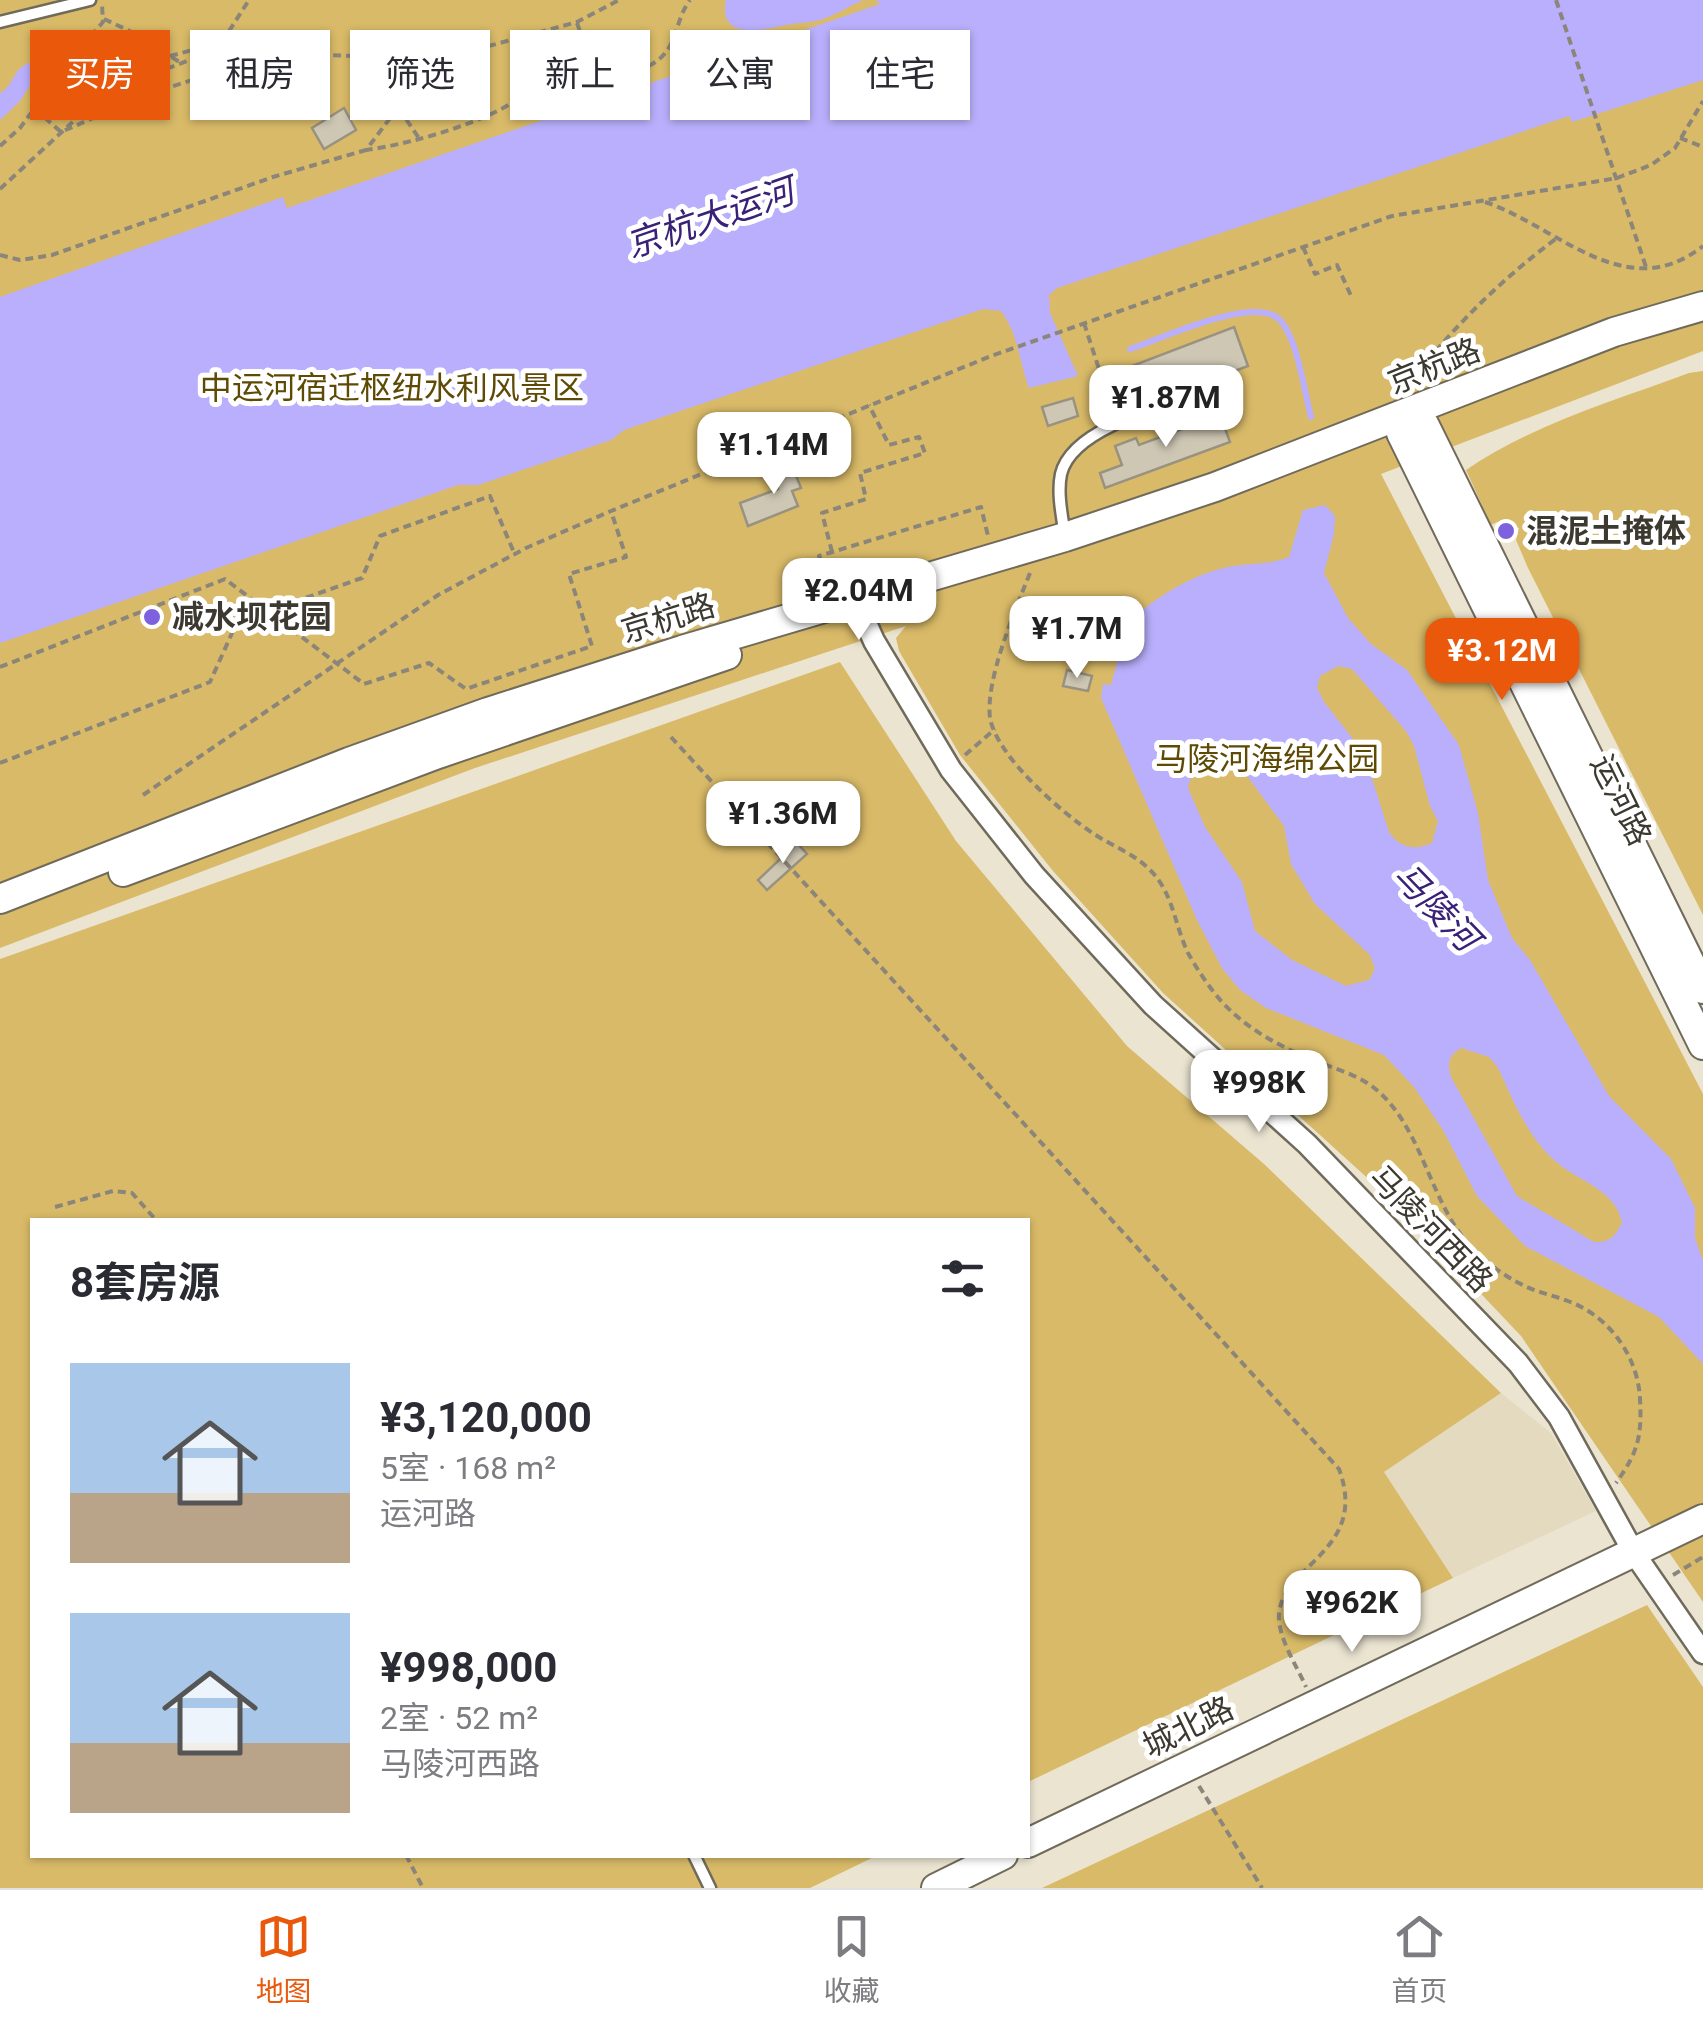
<!DOCTYPE html>
<html lang="zh">
<head>
<meta charset="utf-8">
<style>
  :root { --surface:#fff; --page:#f7f7f7; --text:#2b2b33; --muted:#7c7c81; --line:#e1e1e2; --accent:#ea580c }
  body { margin:0; font-family:Roboto,"Noto Sans SC",sans-serif; background:var(--page); color:var(--text); height:100vh; display:flex; flex-direction:column; font-size:38px; white-space:nowrap }
  * { box-sizing:border-box; margin:0 }
  p { font-size:32px; color:var(--muted) }
  .icon { flex:none; width:55px; height:55px; fill:none; stroke:currentColor; stroke-width:2; stroke-linecap:round; stroke-linejoin:round }
  .map { position:relative; flex:1; overflow:hidden }
  .panel { position:absolute; left:30px; top:1218px; width:1000px; height:640px; display:flex; flex-direction:column; background:var(--surface); border-radius:0px; box-shadow:0 2px 8px #0004 }
  .panel>* { flex:none }
  .guide { position:absolute; left:30px; top:30px; width:1000px; height:90px; display:flex; gap:20px }
  .price { position:absolute; translate:-50% -85px; padding:0 22px; border-radius:20px; background:#fff; color:#222; font-size:32px; line-height:65px; filter:drop-shadow(0 2px 5px #0008) }
  .price::after { content:''; position:absolute; left:50%; top:60px; width:30px; height:22px; margin-left:-15px; background:inherit; clip-path:polygon(0 0,100% 0,50% 100%) }
  .price.current { background:var(--accent); color:#fff }
  ul { padding:0; list-style:none }
  li { display:flex; align-items:center; gap:30px; height:250px; padding:0 40px }
  li span { display:grid; place-items:center; flex:none; width:280px; height:200px; border-radius:0px; color:#555 }
  li>.icon { margin-inline-start:auto }
  span .icon { width:120px; height:120px; fill:#fffc; stroke-width:1 }
  li b { font-size:42px }
  h2 { display:flex; justify-content:space-between; align-items:center; height:120px; padding:0 40px; font-size:42px }
  .chip { padding:0 35px; border-radius:0px; background:var(--surface); box-shadow:0 2px 8px #0004; font-size:35px; line-height:90px }
  .chip.current { background:var(--accent); color:#fff }
  .tabs { display:flex; justify-content:space-around; align-items:center; height:140px; border-top:2px solid var(--line); background:var(--surface); font-size:28px; color:var(--muted) }
  .tabs a { display:grid; justify-items:center; gap:5px }
  .tabs .current { color:var(--accent) }
  .map>svg:first-child { display:block }
  .built { fill:#e4dac0 }
  .green { fill:#d9ba68 }
  .water { fill:#b9affc; fill-rule:evenodd }
  .lines { fill:none; stroke-linecap:round; stroke-linejoin:round }
  .stream { stroke:#b9affc; stroke-width:6 }
  .building { fill:#cec7b4; stroke:#999281; stroke-width:2.5 }
  .lane-casing { stroke:#706a5a; stroke-width:15 }
  .street-casing { stroke:#706a5a; stroke-width:25 }
  .secondary-casing { stroke:#706a5a; stroke-width:32 }
  .path { stroke:#8b8679; stroke-width:4; stroke-dasharray:8 5; stroke-linecap:butt }
  .lane { stroke:#fff; stroke-width:10 }
  .street { stroke:#fff; stroke-width:20 }
  .secondary { stroke:#fff; stroke-width:28 }
  .poi-dot { fill:#7e62dd; stroke:#fff; stroke-width:4 }
  .labels { text-anchor:middle; stroke-width:10; stroke-linejoin:round; paint-order:stroke }
  .street-label { font-size:32px; fill:#3c3931; stroke:#fff }
  .park-label { font-size:32px; fill:#5f4a05; stroke:#fff }
  .poi-label { font-size:32px; font-weight:bold; fill:#3c3931; stroke:#fff; text-anchor:start }
  .water-label { font-size:35px; font-style:italic; fill:#3a2178; stroke:#fff }
</style>
</head>
<body>
<div class="map">
<svg width="1703" height="1888" viewBox="0 0 1703 1888">
  <rect width="100%" height="100%" fill="#ebe4d1"/>
  <polygon class="built" points="1501,1393 1551,1433 1596,1511 1453,1578 1384,1472"/>
  <g class="green">
    <polygon points="0,0 1703,0 1703,351 1381,474 1703,1094 1703,1602 1521,1336 1395,1203 1163,993 1053,871 960,755 899,651 896,638 906,626 475,768 0,948"/>
    <path d="M1703 371V915L1528 568 1516 540 1519 528 1497 522 1491 525 1466 470C1533 424 1614 401 1689 373Z"/>
    <polygon points="840,662 956,841 1127,1046 1264,1164 1501,1393 1384,1472 1453,1578 1028,1782 1028,1220 32,1220 32,1855 878,1855 810,1888 0,1888 0,959"/>
    <polygon points="1647,1605 1703,1687 1703,1888 1042,1888"/>
  </g>
  <g class="water">
    <path d="M726 0H863C849 6 834 16 820 20 808 23 794 23 781 26 758 31 718 39 726 0Z"/>
    <path d="M876 0H1703V80L1572 122 1569 116 1057 288 1049 295 1050 313 1078 376 1029 388C1019 362 1019 335 1001 311L983 309 624 430 611 440 478 485H458L0 643V297L283 197 287 208 880 4Z"/>
    <path d="M29 63 34 65 36 76 20 101 0 120V93C14 86 13 68 29 63Z"/>
    <path d="M1325 505 1335 516 1334 534 1324 573 1348 618 1371 644 1407 670 1459 745 1478 813 1488 880 1512 938 1530 960 1609 1096 1671 1159 1695 1208V1238L1703 1261V1364L1659 1317 1525 1246 1477 1196 1443 1130 1414 1087 1384 1055 1266 1008 1240 990 1222 968 1197 920 1101 698 1103 684 1111 685 1123 640 1114 634C1147 604 1183 577 1228 567 1248 563 1269 565 1289 557L1303 510ZM1338 666 1352 669 1406 731 1414 746 1430 806 1438 821 1432 843C1414 851 1400 848 1389 832L1364 753 1324 702 1317 688 1320 676ZM1229 761 1242 769 1284 826 1291 864 1315 904 1370 955 1375 969 1369 980 1346 986 1292 960 1255 931 1242 882 1205 827 1188 788C1192 766 1209 762 1229 761ZM1461 1048 1489 1057 1497 1066C1514 1101 1528 1140 1560 1165 1583 1183 1616 1191 1622 1223 1615 1236 1610 1243 1594 1242L1517 1196 1451 1077C1447 1063 1448 1056 1461 1048Z"/>
  </g>
  <g class="lines">
    <path class="stream" d="M1130 349C1161 339 1255 294 1280 320 1298 340 1304 391 1311 417"/>
  </g>
  <g class="building">
    <polygon points="344,108 356,130 324,149 312,128"/>
    <polygon points="1234,327 1248,366 1184,390 1174,393 1173,389 1132,404 1126,385 1116,388 1111,374"/>
    <polygon points="1073,398 1078,416 1048,426 1042,407"/>
    <polygon points="1220,415 1230,442 1105,488 1100,473 1122,465 1115,446 1136,438 1139,445"/>
    <polygon points="791,463 801,488 792,491 798,506 748,526 740,503 778,489 771,471"/>
    <polygon points="1067,670 1092,676 1088,691 1063,686"/>
    <polygon points="797,843 807,854 767,890 758,880"/>
  </g>
  <g class="lines">
    <defs>
      <g id="lane">
        <polyline points="0,22 90,0"/>
        <path d="M1065 536C1062 516 1057 493 1061 474 1073 424 1177 403 1221 388"/>
        <polyline points="694,1855 710,1888"/>
      </g>
      <polyline id="street" points="855,598 874,641 951,770 1034,875 1153,1005 1307,1144 1518,1363 1559,1417 1634,1553 1703,1653"/>
      <g id="secondary">
        <polyline points="123,872 438,754 727,655"/>
        <polyline points="0,899 349,762 488,712 682,650 1065,537 1215,487 1614,332 1703,306"/>
        <polyline points="1703,989 1424,424 1404,415 1401,433 1703,1045"/>
        <polyline points="1028,1843 1703,1519"/>
        <polyline points="936,1888 1003,1855"/>
      </g>
    </defs>
    <use href="#lane" class="lane-casing"/>
    <use href="#street" class="street-casing"/>
    <use href="#secondary" class="secondary-casing"/>
    <g class="path">
      <polyline points="1556,0 1646,267"/>
      <polyline points="104,19 134,33 181,63"/>
      <path d="M577 23 593 68C622 73 655 75 671 44 678 29 680 13 690 0"/>
      <polyline points="215,53 249,0"/>
      <polyline points="170,56 219,43"/>
      <path d="M411 58 403 101 366 150C408 145 527 114 544 72 549 60 544 46 538 34"/>
      <polyline points="535,88 564,72 591,68"/>
      <polyline points="35,109 61,132 146,95 220,71 272,67 303,56"/>
      <polyline points="399,109 421,141"/>
      <polyline points="1680,138 1703,147"/>
      <polyline points="0,146 20,128 71,59 103,22 102,5"/>
      <polyline points="0,189 90,106 155,73 206,54 251,52 380,57 463,53 577,22 619,0"/>
      <path d="M1485 202C1557 226 1626 307 1703 246"/>
      <polyline points="1303,247 1315,274 1337,265 1352,298"/>
      <polyline points="0,255 20,260 52,255 273,177 366,150"/>
      <polyline points="1084,323 1112,409"/>
      <path d="M1427 361C1467 314 1507 275 1557 238"/>
      <polyline points="832,552 822,513 866,499 860,473 925,453 919,437 889,445 869,405"/>
      <path d="M1030 573C1016 608 985 680 990 718 997 757 1062 813 1094 834 1114 847 1135 854 1151 871 1173 893 1175 926 1188 953 1197 969 1210 989 1223 1003 1249 1031 1283 1048 1318 1062 1336 1069 1357 1075 1373 1087 1421 1124 1428 1196 1466 1241 1481 1258 1499 1273 1519 1283 1535 1292 1552 1295 1568 1301 1609 1316 1638 1356 1640 1399 1642 1437 1638 1452 1616 1483"/>
      <polyline points="828,586 819,556 981,507 988,536"/>
      <polyline points="0,667 225,579 364,684 429,663 466,689 592,646 569,574 626,557 611,511"/>
      <path d="M671 737 1339 1469C1369 1550 1284 1564 1279 1613 1277 1637 1297 1666 1306 1687"/>
      <polyline points="965,755 995,729"/>
      <polyline points="0,763 210,682 237,622 362,578 380,536 490,496 515,555"/>
      <polyline points="143,795 438,595 526,548 611,511 991,356 1392,216 1617,178 1651,165 1675,148 1703,101"/>
      <polyline points="55,1207 113,1191 132,1193 156,1220"/>
      <polyline points="1673,1575 1703,1557"/>
      <polyline points="1199,1786 1262,1888"/>
      <polyline points="406,1855 423,1888"/>
    </g>
    <use href="#lane" class="lane"/>
    <use href="#street" class="street"/>
    <use href="#secondary" class="secondary"/>
  </g>
  <g class="poi-dot">
    <circle cx="1506" cy="531" r="10"/>
    <circle cx="152" cy="617" r="10"/>
  </g>
  <g class="labels">
    <g class="street-label">
      <text transform="translate(1434 366) rotate(-22)" y="11">京杭路</text>
      <text transform="translate(668 618) rotate(-17)" y="11">京杭路</text>
      <text transform="translate(1621 800) rotate(64)" y="11">运河路</text>
      <text transform="translate(1431 1229) rotate(46)" y="11">马陵河西路</text>
      <text transform="translate(1188 1727) rotate(-26)" y="11">城北路</text>
    </g>
    <g class="park-label">
      <text x="392" y="399">中运河宿迁枢纽水利风景区</text>
      <text x="1267" y="770">马陵河海绵公园</text>
    </g>
    <g class="poi-label">
      <text x="1526" y="542">混泥土掩体</text>
      <text x="172" y="628">减水坝花园</text>
    </g>
    <g class="water-label">
      <text transform="translate(710 218) rotate(-19)" y="12">京杭大运河</text>
      <text transform="translate(1436 907) rotate(46)" y="12">马陵河</text>
    </g>
  </g>
</svg>
<b class="price" style="left:1166px;top:450px">¥1.87M</b>
<b class="price" style="left:774px;top:497px">¥1.14M</b>
<b class="price" style="left:859px;top:643px">¥2.04M</b>
<b class="price" style="left:1077px;top:681px">¥1.7M</b>
<b class="price current" style="left:1502px;top:703px">¥3.12M</b>
<b class="price" style="left:783px;top:866px">¥1.36M</b>
<b class="price" style="left:1259px;top:1135px">¥998K</b>
<b class="price" style="left:1352px;top:1655px">¥962K</b>
<div class="guide">
<a class="chip current">买房</a>
<a class="chip">租房</a>
<a class="chip">筛选</a>
<a class="chip">新上</a>
<a class="chip">公寓</a>
<a class="chip">住宅</a>
</div>
<section class="panel">
<h2>8套房源<svg class="icon" aria-label="filters" viewBox="0 0 24 24"><path d="M4 7h16M4 17h16"/><circle cx="9" cy="7" r="2"/><circle cx="15" cy="17" r="2"/></svg></h2>
<ul>
<li><span style="background:linear-gradient(#a9c7e8 65%,#b9a48a 0)"><svg class="icon" aria-label="home" viewBox="0 0 24 24"><path d="M3 11l9-7 9 7M6 9v11h12V9"/></svg></span><div><b>¥3,120,000</b><p>5室 · 168 m²</p><p>运河路</p></div></li>
<li><span style="background:linear-gradient(#a9c7e8 65%,#b9a48a 0)"><svg class="icon" aria-label="home" viewBox="0 0 24 24"><path d="M3 11l9-7 9 7M6 9v11h12V9"/></svg></span><div><b>¥998,000</b><p>2室 · 52 m²</p><p>马陵河西路</p></div></li>
</ul>
</section>
</div>
<nav class="tabs">
<a class="current"><svg class="icon" aria-label="map" viewBox="0 0 24 24"><path d="M3 6l6-2 6 2 6-2v14l-6 2-6-2-6 2zM9 4v14M15 6v14"/></svg>地图</a>
<a><svg class="icon" aria-label="saved" viewBox="0 0 24 24"><path d="M7 4h10v16l-5-4-5 4z"/></svg>收藏</a>
<a><svg class="icon" aria-label="home" viewBox="0 0 24 24"><path d="M3 11l9-7 9 7M6 9v11h12V9"/></svg>首页</a>
</nav>
</body>
</html>
